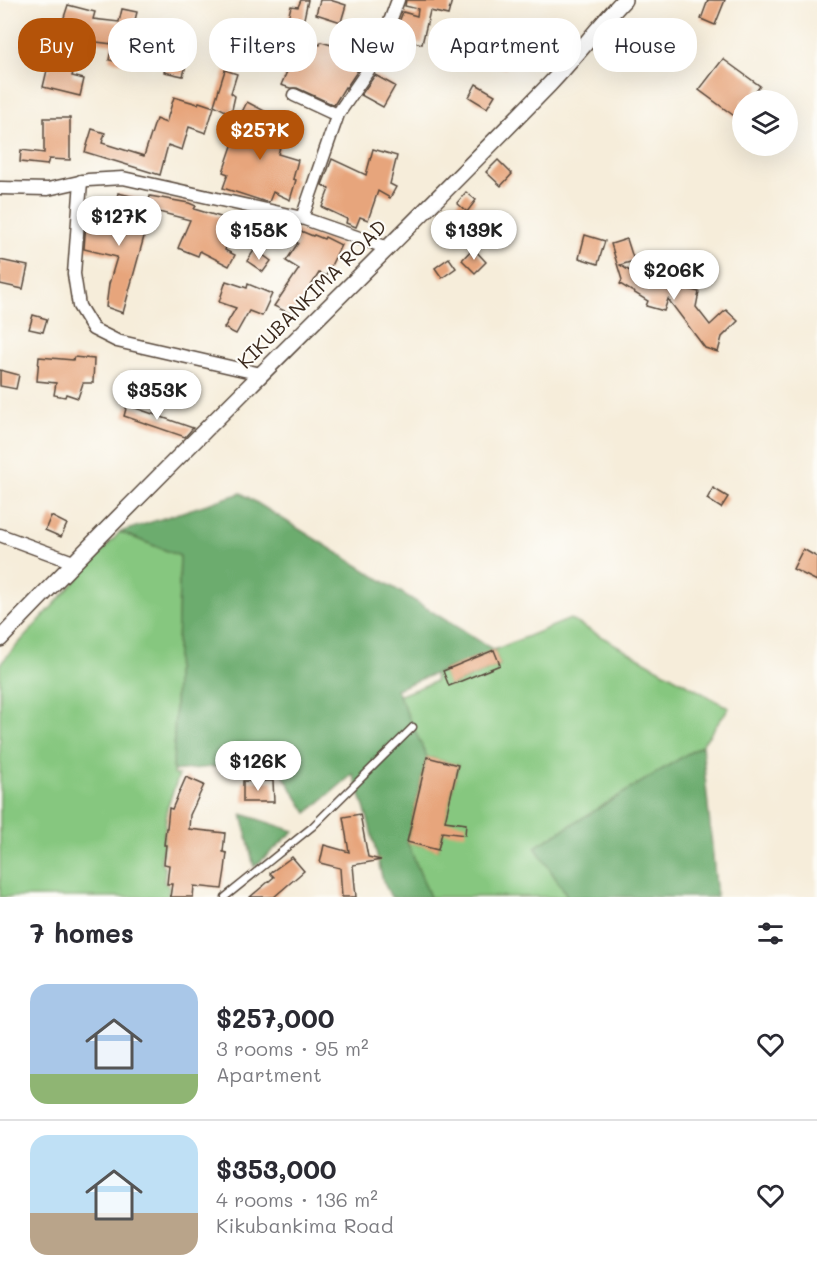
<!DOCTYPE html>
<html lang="en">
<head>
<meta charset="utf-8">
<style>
  :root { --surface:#fff; --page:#f7f7f7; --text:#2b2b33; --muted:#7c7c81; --line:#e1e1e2; --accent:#b45309 }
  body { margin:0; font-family:Mali,sans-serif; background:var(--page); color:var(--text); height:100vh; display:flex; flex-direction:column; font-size:22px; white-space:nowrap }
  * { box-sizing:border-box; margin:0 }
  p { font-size:20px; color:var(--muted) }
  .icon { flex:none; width:33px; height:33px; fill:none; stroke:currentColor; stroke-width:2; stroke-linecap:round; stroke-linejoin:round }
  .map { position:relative; height:897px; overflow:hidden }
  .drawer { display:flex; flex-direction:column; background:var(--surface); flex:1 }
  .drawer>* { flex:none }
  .hud { position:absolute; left:18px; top:18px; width:782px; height:54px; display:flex; gap:12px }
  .fabs { position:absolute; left:732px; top:90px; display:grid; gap:12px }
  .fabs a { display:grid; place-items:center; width:66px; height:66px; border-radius:50%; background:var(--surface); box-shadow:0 6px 24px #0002; font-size:30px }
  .price { position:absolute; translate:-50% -51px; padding:0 14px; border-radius:21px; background:#fff; color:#222; font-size:20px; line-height:39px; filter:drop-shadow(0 2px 3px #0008) }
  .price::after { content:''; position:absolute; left:50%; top:36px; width:18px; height:14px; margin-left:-9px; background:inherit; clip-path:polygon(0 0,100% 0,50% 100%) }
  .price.on { background:var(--accent); color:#fff }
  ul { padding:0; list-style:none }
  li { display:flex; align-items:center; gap:18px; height:150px; padding:0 30px }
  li+li { border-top:2px solid var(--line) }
  li span { display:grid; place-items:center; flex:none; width:168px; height:120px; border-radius:18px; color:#555 }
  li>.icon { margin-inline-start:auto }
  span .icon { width:72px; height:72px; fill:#fffc; stroke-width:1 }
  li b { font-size:26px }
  h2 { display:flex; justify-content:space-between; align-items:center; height:72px; padding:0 30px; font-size:26px }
  .chip { padding:0 21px; border-radius:24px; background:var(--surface); box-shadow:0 6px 24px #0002; font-size:21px; line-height:54px }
  .chip.on { background:var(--accent); color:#fff }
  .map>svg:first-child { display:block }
  .green { fill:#86c77f; stroke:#60784e; stroke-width:1.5 }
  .forest { fill:#6cac6e; stroke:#546b46; stroke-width:1.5 }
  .building { fill:#e7a57c }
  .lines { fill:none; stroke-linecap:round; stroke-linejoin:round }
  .service-casing { stroke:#57473a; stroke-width:9 }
  .minor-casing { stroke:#57473a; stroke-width:15 }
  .tertiary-casing { stroke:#57473a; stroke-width:18 }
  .service { stroke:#fff; stroke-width:6 }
  .minor { stroke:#fff; stroke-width:12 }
  .tertiary { stroke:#fff; stroke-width:15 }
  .labels { text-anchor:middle; stroke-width:4.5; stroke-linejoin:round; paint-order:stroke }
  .street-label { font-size:20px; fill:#3b2a1e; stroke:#fdfcf7 }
</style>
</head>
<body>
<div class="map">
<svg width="817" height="897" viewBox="0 0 817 897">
  <rect width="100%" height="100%" fill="#fdfcf7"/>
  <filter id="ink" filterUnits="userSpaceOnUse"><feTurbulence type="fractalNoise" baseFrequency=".0167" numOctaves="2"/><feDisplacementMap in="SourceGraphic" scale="12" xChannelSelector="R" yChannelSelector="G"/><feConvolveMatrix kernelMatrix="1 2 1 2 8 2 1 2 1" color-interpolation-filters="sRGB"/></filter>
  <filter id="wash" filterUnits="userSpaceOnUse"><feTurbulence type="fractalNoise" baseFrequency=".008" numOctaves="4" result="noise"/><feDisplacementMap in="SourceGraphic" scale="24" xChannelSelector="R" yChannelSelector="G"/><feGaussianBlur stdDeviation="1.35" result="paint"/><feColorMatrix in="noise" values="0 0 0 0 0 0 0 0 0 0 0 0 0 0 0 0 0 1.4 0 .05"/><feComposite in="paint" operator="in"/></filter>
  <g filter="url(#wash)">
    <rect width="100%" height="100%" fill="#f6edda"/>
    <g class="green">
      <polygon points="120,532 180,556 173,771 174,775 179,775 167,808 161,862 165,869 164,882 169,887 168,897 0,897 0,664"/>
      <polygon points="570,619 729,708 702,745 536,847 568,897 430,897 407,842 438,849 458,765 427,757 398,696 436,681 434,674 443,671 450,686 500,665 494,650"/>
    </g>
    <g class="forest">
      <polygon points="241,493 494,650 396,689 427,757 407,842 430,897 391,897 383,881 368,819 353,774 307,813 281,772 242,764 173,771 180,556 120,532"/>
      <polygon points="702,745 717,897 568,897 535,847"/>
      <polygon points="242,814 294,831 254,867"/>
    </g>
    <g id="blocks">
      <g class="building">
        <polygon points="301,0 308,0 300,37 320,45 321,42 335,46 345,23 364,32 355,48 365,52 358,66 360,67 346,88 345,87 334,105 297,88 290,88 281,85 289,67 276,61 290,27 286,27 291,6 298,7"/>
        <polygon points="320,0 330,0 346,5 341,22 316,14"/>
        <polygon points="406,0 452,0 448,15 430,11 422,44 407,40 405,43 409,45 404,59 387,52 403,12 417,16 418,9 405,6"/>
        <polygon points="708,0 725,0 715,25 701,19"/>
        <polygon points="68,5 95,12 93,19 119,22 122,9 137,12 131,36 141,38 135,65 109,60 112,44 81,40 72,76 84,79 80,96 43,87 47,70 49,71 58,33 59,33"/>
        <polygon points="503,26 537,37 529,66 510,56 506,69 488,64 493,49 485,44 490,34 499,39"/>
        <polygon points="233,30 250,34 246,50 229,46"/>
        <polygon points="168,58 187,62 183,76 164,72"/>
        <polygon points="723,59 760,86 750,100 742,100 742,110 737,118 699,90"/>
        <polygon points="225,70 237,74 231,93 235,96 231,114 214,105"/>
        <polygon points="375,75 395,86 383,107 361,95"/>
        <polygon points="476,84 495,95 487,108 469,97"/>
        <polygon points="174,97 198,104 199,102 214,107 206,133 189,127 182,150 168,145 160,175 85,152 92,129 105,133 102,143 144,156 156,119 166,123"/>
        <polygon points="247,102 274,116 269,128 270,130 284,134 278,154 298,160 293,179 296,180 290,200 273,192 269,202 263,201 223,188 228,174 223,172 234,140 247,145 254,126 239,118"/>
        <polygon points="44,118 70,118 70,160 49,159 47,165 20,162 21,150 44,153"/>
        <polygon points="373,149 397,156 390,184 396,187 390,198 378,191 368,220 360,217 356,227 346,223 347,219 322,207 329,189 322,185 332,159 366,175"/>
        <polygon points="498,160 512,174 501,186 486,172"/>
        <polygon points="466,192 476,200 467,212 457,203"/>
        <polygon points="118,193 144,199 137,231 145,233 123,313 106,307 109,284 117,257 84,249 86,222 110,228"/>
        <polygon points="150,196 189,203 196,206 194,209 234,221 225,250 235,255 229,266 200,251 198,256 178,248 190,220 147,209"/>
        <polygon points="291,227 313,236 314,235 324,239 325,237 341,245 326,276 319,273 293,315 274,306 299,269 286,261 298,243 285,237"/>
        <polygon points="585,235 605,241 598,264 579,258"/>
        <polygon points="627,239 634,261 620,265 649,283 679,292 680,287 699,292 696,307 710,325 726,310 738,321 722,337 718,352 705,348 668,299 664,311 646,306 648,301 620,284 622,280 611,244"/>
        <polygon points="473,248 486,262 475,273 462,260"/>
        <polygon points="255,249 271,261 263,272 247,261"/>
        <polygon points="449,258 456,268 442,278 435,268"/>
        <polygon points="0,260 28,266 23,289 0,284"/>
        <polygon points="226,281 247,288 248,284 272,294 262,316 249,311 236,334 224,328 236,308 219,302"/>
        <polygon points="33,315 47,319 43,332 29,329"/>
        <polygon points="39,357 73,360 74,357 94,359 93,383 83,383 78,398 66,394 65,397 54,395 56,383 37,381"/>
        <polygon points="0,370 19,375 16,389 0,386"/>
        <polygon points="127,405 193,428 192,429 185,437 124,416"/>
        <polygon points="713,488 728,497 721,508 707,499"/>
        <polygon points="51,516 67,524 61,537 45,530"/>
        <polygon points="803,549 817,557 817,581 793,569"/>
        <polygon points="494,650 500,665 449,686 443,671"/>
        <polygon points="427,757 458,765 445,821 466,824 465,835 442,832 438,850 407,842"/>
        <polygon points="186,777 204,785 190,815 189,829 225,833 223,852 227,853 225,870 222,889 194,886 193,897 170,897 172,884 167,884 169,865 164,864 166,845 164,845 166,828 167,828 169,808 172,809"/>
        <polygon points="243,781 273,781 274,802 243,802"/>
        <polygon points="360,814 368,857 381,860 353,865 356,897 342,897 340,868 320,863 324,845 349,852 343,817"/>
        <polygon points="292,857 304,871 274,897 250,897 274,877 270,873"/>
      </g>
    </g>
  </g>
  <g filter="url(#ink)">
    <use href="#blocks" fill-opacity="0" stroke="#57473a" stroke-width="1.5"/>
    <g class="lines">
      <defs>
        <polyline id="service" points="225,897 312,827 413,727"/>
        <g id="minor">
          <polyline points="294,95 337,115"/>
          <polyline points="81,181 74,274 79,306 93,329 117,341 261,374"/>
          <polyline points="0,188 48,189 88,180 123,178 302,218 388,248"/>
          <polyline points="302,218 338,114 371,66 373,53 389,24 398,0"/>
          <polyline points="0,535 73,562"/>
        </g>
        <path id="tertiary" d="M0 639C180 451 368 271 549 85 575 58 598 27 624 0"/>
      </defs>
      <use href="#service" class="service-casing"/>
      <use href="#minor" class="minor-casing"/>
      <use href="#tertiary" class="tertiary-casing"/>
      <use href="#service" class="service"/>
      <use href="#minor" class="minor"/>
      <use href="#tertiary" class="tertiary"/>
    </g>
  </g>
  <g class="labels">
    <g class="street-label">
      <text transform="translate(312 294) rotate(-45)" y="7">KIKUBANKIMA ROAD</text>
    </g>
  </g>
</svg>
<div class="fabs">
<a><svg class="icon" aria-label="layers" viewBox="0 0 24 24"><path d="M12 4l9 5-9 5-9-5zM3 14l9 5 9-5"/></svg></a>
</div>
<b class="price on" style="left:260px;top:161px">$257K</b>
<b class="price" style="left:119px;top:247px">$127K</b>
<b class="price" style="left:259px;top:261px">$158K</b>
<b class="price" style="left:474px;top:261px">$139K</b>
<b class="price" style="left:674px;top:301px">$206K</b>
<b class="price" style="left:157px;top:421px">$353K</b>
<b class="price" style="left:258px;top:792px">$126K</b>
<div class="hud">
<a class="chip on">Buy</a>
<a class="chip">Rent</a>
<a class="chip">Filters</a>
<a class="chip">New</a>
<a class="chip">Apartment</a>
<a class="chip">House</a>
</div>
</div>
<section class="drawer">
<h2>7 homes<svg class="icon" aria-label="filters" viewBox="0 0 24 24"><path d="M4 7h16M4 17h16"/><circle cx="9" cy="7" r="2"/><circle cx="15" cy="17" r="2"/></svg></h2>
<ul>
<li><span style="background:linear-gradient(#a9c7e8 75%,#8fb573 0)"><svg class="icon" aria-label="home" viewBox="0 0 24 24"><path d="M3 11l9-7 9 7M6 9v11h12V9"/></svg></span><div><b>$257,000</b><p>3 rooms · 95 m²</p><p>Apartment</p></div><svg class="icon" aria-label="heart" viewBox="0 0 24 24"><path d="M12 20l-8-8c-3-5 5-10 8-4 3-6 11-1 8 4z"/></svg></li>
<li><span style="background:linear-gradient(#bfe0f5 65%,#b9a48a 0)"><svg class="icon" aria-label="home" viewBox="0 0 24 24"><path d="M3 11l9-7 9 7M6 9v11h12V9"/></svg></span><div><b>$353,000</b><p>4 rooms · 136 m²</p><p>Kikubankima Road</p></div><svg class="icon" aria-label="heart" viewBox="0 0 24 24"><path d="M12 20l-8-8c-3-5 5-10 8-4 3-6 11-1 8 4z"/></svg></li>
</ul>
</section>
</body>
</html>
